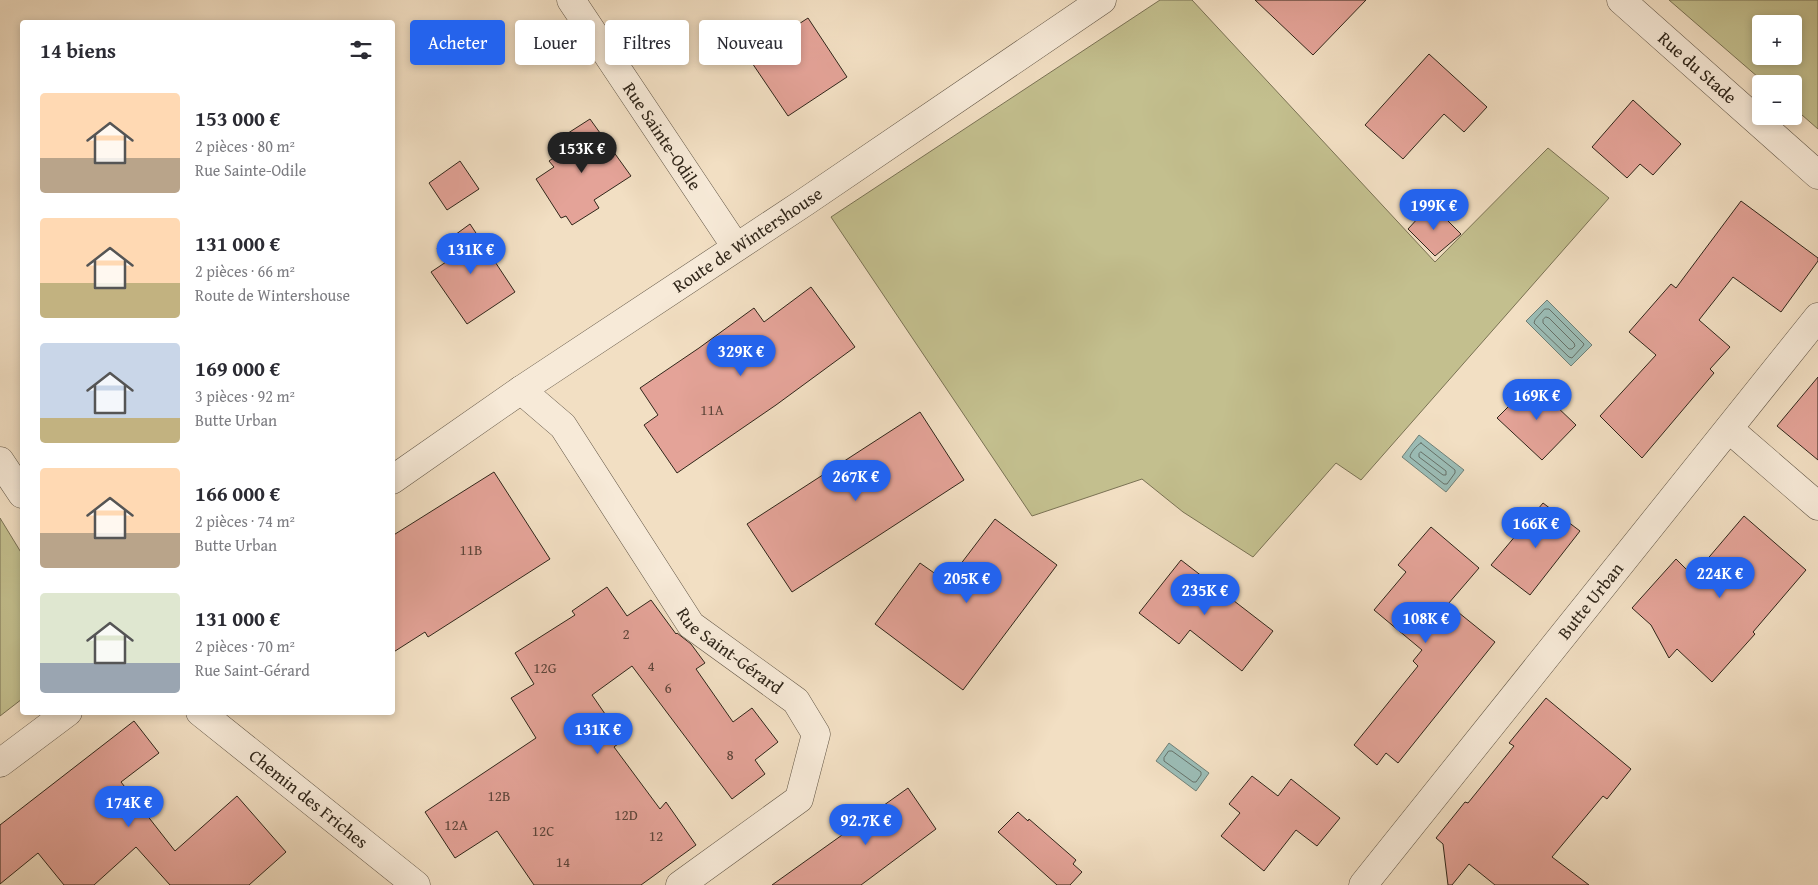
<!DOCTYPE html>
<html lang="fr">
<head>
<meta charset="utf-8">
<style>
  :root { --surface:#fff; --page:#f7f7f7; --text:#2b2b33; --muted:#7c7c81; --accent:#2563eb }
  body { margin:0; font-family:"Gentium Book Plus",serif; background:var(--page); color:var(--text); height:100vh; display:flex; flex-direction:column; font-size:19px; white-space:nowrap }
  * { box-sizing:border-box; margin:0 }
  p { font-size:16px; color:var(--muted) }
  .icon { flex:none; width:28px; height:28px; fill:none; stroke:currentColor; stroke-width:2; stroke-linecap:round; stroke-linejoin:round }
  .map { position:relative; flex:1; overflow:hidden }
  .sheet { position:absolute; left:20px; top:20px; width:375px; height:695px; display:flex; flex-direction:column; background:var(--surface); border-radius:5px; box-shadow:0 2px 8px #0003 }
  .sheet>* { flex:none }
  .top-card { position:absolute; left:410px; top:20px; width:475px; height:45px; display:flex; gap:10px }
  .buttons { position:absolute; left:1752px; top:15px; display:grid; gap:10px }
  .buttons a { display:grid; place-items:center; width:50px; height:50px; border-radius:5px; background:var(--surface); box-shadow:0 2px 8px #0003; font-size:25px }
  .price { position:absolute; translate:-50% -42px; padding:0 11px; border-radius:18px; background:var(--accent); color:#fff; font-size:16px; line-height:32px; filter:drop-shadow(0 1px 2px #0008) }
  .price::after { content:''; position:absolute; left:50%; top:30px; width:15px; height:11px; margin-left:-8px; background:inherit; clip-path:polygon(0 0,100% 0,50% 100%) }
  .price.current { background:#222; color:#fff }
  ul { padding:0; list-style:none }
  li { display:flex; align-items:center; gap:15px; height:125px; padding:0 20px }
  li span { display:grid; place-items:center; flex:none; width:140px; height:100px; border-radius:5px; color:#555 }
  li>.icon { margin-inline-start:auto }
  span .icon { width:60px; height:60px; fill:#fffc; stroke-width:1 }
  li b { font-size:21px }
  h2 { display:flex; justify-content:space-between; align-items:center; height:60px; padding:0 20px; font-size:21px }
  .chip { padding:0 18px; border-radius:5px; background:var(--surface); box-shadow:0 2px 8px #0003; font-size:18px; line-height:45px }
  .chip.current { background:var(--accent); color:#fff }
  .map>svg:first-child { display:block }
  .green { fill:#c3bf8e; stroke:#7a7254; fill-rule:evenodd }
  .water { fill:#9bbcb5; stroke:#708077 }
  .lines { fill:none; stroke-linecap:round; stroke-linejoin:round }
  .shore { stroke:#667168; stroke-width:1 }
  .building { fill:#e4a398; stroke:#30261a }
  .minor-casing { stroke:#605444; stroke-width:29 }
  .minor { stroke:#f7ead8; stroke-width:28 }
  .labels { text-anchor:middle; stroke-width:4; stroke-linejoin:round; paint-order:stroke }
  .number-label { font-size:15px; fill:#5d453a }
  .street-label { font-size:18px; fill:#30261a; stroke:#f7ead8 }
</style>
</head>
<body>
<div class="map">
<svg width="1818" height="885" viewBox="0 0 1818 885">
  <rect width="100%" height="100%" fill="#f2dfc3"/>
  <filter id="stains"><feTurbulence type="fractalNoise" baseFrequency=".004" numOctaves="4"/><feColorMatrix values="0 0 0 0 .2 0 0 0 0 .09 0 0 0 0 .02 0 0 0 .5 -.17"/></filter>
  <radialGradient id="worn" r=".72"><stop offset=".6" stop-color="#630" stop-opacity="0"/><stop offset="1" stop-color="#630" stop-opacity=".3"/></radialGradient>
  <g class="green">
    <polygon points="1160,0 1192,0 1435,262 1548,148 1609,198 1361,480 1336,463 1253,557 1183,512 1142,479 1032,516 831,217"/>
    <path d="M1669 0H1818V129L1794 108V84H1766ZM1761 24H1794V56H1761Z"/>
    <polygon points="0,518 22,554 22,699 0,716"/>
  </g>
  <g class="water">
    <polygon points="1547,300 1592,345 1571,366 1526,321"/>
    <polygon points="1419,435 1464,470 1446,492 1402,457"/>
    <polygon points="1169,743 1209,773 1196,791 1156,761"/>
  </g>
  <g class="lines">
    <g class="shore">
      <polygon points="1545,309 1549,309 1584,344 1583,346 1572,358 1569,357 1534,323 1535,320"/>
      <polygon points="1546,317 1549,318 1574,343 1575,346 1572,349 1569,349 1543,323 1543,320"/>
      <path d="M1421 443 1455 470V473L1447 484H1444L1410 457C1410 453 1417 445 1421 443Z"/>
      <polygon points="1421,452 1446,471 1446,475 1443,475 1419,457 1419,454"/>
      <polygon points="1169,751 1172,751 1201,772 1201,775 1196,782 1193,782 1164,761 1164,758"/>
    </g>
  </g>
  <g class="building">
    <polygon points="1255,0 1366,0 1313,55"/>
    <polygon points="808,18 847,77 788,116 748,57"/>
    <polygon points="1429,54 1487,107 1464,132 1444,114 1403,159 1365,125"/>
    <polygon points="1633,100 1681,144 1653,175 1640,164 1627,178 1592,147"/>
    <polygon points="590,119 631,176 594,200 599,208 572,225 566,216 561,218 536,179 554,167 549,161 571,146 565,135"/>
    <polygon points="460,161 479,189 447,210 429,183"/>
    <polygon points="1741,201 1818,258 1818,261 1781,312 1733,277 1699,320 1730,347 1710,369 1714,373 1642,458 1600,416 1656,355 1629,332 1671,284 1676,288"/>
    <polygon points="1431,204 1461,234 1435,256 1408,229"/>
    <polygon points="470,224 515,292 467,324 431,272 446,262 437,248"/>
    <polygon points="811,287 855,347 776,405 677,473 644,425 658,415 640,388 699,348 754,308 764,322"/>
    <polygon points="1818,377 1818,460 1777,426"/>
    <polygon points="1532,383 1576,425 1542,460 1497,418"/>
    <polygon points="920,412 964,480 792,592 747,524"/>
    <polygon points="494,472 550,559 428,637 425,632 392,653 392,536"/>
    <polygon points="1543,503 1580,531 1530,595 1491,565"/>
    <polygon points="1744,516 1806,570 1753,632 1755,634 1712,682 1677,649 1669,658 1651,625 1632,608 1676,559 1693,576"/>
    <polygon points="995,519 1057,565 963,690 875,624 920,563 947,582"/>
    <polygon points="1431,527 1479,568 1448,604 1495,642 1398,763 1386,753 1377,765 1354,745 1418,666 1413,661 1422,650 1374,610 1406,572 1398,565"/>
    <polygon points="1181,560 1273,631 1242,671 1190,630 1179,644 1139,613"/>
    <polygon points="607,587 627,616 651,600 676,634 677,633 691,644 705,663 696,669 733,722 752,708 778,742 755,760 765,774 732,799 632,666 592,695 623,740 614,747 660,809 666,802 696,845 641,885 534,885 497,831 455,858 425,812 536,738 511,698 534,684 515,653 575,615 572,611"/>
    <polygon points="1546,698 1631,769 1607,799 1603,796 1552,857 1589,885 1495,885 1469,864 1452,885 1448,885 1443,844 1436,838 1465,802 1468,803 1514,746 1509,743"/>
    <polygon points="134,721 159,753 121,782 175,851 237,796 286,852 249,885 170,885 136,847 94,885 64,885 38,853 0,884 0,825"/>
    <polygon points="1252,776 1278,796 1291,779 1340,818 1317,846 1296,830 1264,871 1221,836 1240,813 1229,804"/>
    <polygon points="908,788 936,829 861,885 772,885"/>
    <polygon points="1018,812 1028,821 1029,819 1076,860 1073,864 1082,872 1070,885 1057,885 998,832"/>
  </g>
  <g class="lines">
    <defs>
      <g id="minor">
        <path id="s1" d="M571 0 736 247"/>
        <path id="s2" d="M1621 0 1818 175"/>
        <path id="s3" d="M521 390 563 426 691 625 796 701 816 734 799 799 680 885"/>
        <polyline points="1729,429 1818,506"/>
        <polyline points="0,461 22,494"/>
        <path id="s4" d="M392 480 521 390 805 202 1102 0"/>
        <path id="s5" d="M200 712 416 885"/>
        <polyline points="0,763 68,712"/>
        <path id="s6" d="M1363 885 1818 317"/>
      </g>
    </defs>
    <use href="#minor" class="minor-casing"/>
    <use href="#minor" class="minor"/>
  </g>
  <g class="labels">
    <g class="number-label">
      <text x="712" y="415">11A</text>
      <text x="471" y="555">11B</text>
      <text x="626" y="639">2</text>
      <text x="651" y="671">4</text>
      <text x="545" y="673">12G</text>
      <text x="668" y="693">6</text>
      <text x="730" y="760">8</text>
      <text x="499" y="801">12B</text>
      <text x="626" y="820">12D</text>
      <text x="456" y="830">12A</text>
      <text x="543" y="836">12C</text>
      <text x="656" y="841">12</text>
      <text x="563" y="867">14</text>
    </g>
    <g class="street-label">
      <text dy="6" stroke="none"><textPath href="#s2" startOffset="102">Rue du Stade</textPath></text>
      <text dy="6" stroke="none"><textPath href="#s1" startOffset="164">Rue Sainte-Odile</textPath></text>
      <text dy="6" stroke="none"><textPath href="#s4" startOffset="429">Route de Wintershouse</textPath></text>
      <text dy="6" stroke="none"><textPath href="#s6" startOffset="364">Butte Urban</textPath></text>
      <text dy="6" stroke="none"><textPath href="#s3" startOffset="338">Rue Saint-Gérard</textPath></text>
      <text dy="6" stroke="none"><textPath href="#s5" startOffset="139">Chemin des Friches</textPath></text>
    </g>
  </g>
  <rect width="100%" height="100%" filter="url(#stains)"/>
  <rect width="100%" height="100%" fill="url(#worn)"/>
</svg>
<div class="buttons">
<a>+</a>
<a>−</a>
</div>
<b class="price current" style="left:582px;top:174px">153K €</b>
<b class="price" style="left:1434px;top:231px">199K €</b>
<b class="price" style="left:471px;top:275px">131K €</b>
<b class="price" style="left:741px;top:377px">329K €</b>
<b class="price" style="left:1537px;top:421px">169K €</b>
<b class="price" style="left:856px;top:502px">267K €</b>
<b class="price" style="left:1536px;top:549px">166K €</b>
<b class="price" style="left:1720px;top:599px">224K €</b>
<b class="price" style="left:967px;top:604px">205K €</b>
<b class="price" style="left:1205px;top:616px">235K €</b>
<b class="price" style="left:1426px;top:644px">108K €</b>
<b class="price" style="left:598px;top:755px">131K €</b>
<b class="price" style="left:129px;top:828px">174K €</b>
<b class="price" style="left:866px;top:846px">92.7K €</b>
<div class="top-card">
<a class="chip current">Acheter</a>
<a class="chip">Louer</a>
<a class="chip">Filtres</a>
<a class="chip">Nouveau</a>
</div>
<section class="sheet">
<h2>14 biens<svg class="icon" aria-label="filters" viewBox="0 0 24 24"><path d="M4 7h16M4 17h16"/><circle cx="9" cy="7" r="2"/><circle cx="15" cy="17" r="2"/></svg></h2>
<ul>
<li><span style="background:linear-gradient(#ffd9b3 65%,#b9a48a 0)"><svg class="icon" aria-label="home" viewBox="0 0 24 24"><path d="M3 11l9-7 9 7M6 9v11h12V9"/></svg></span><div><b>153 000 €</b><p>2 pièces · 80 m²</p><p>Rue Sainte-Odile</p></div></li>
<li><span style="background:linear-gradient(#ffd9b3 65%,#c2b280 0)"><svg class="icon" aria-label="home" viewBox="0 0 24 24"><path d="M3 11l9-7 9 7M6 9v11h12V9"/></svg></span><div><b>131 000 €</b><p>2 pièces · 66 m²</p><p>Route de Wintershouse</p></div></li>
<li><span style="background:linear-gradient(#c9d6e8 75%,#c2b280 0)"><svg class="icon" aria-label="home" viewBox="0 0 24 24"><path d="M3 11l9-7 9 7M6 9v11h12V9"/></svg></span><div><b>169 000 €</b><p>3 pièces · 92 m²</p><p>Butte Urban</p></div></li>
<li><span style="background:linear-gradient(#ffd9b3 65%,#b9a48a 0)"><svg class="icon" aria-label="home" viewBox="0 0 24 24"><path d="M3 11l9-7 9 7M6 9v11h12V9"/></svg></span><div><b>166 000 €</b><p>2 pièces · 74 m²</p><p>Butte Urban</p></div></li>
<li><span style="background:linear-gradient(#dfe7d0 70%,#9aa5b1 0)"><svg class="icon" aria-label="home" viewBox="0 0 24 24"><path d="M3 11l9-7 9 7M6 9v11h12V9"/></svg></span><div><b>131 000 €</b><p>2 pièces · 70 m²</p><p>Rue Saint-Gérard</p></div></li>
</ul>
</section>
</div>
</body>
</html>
